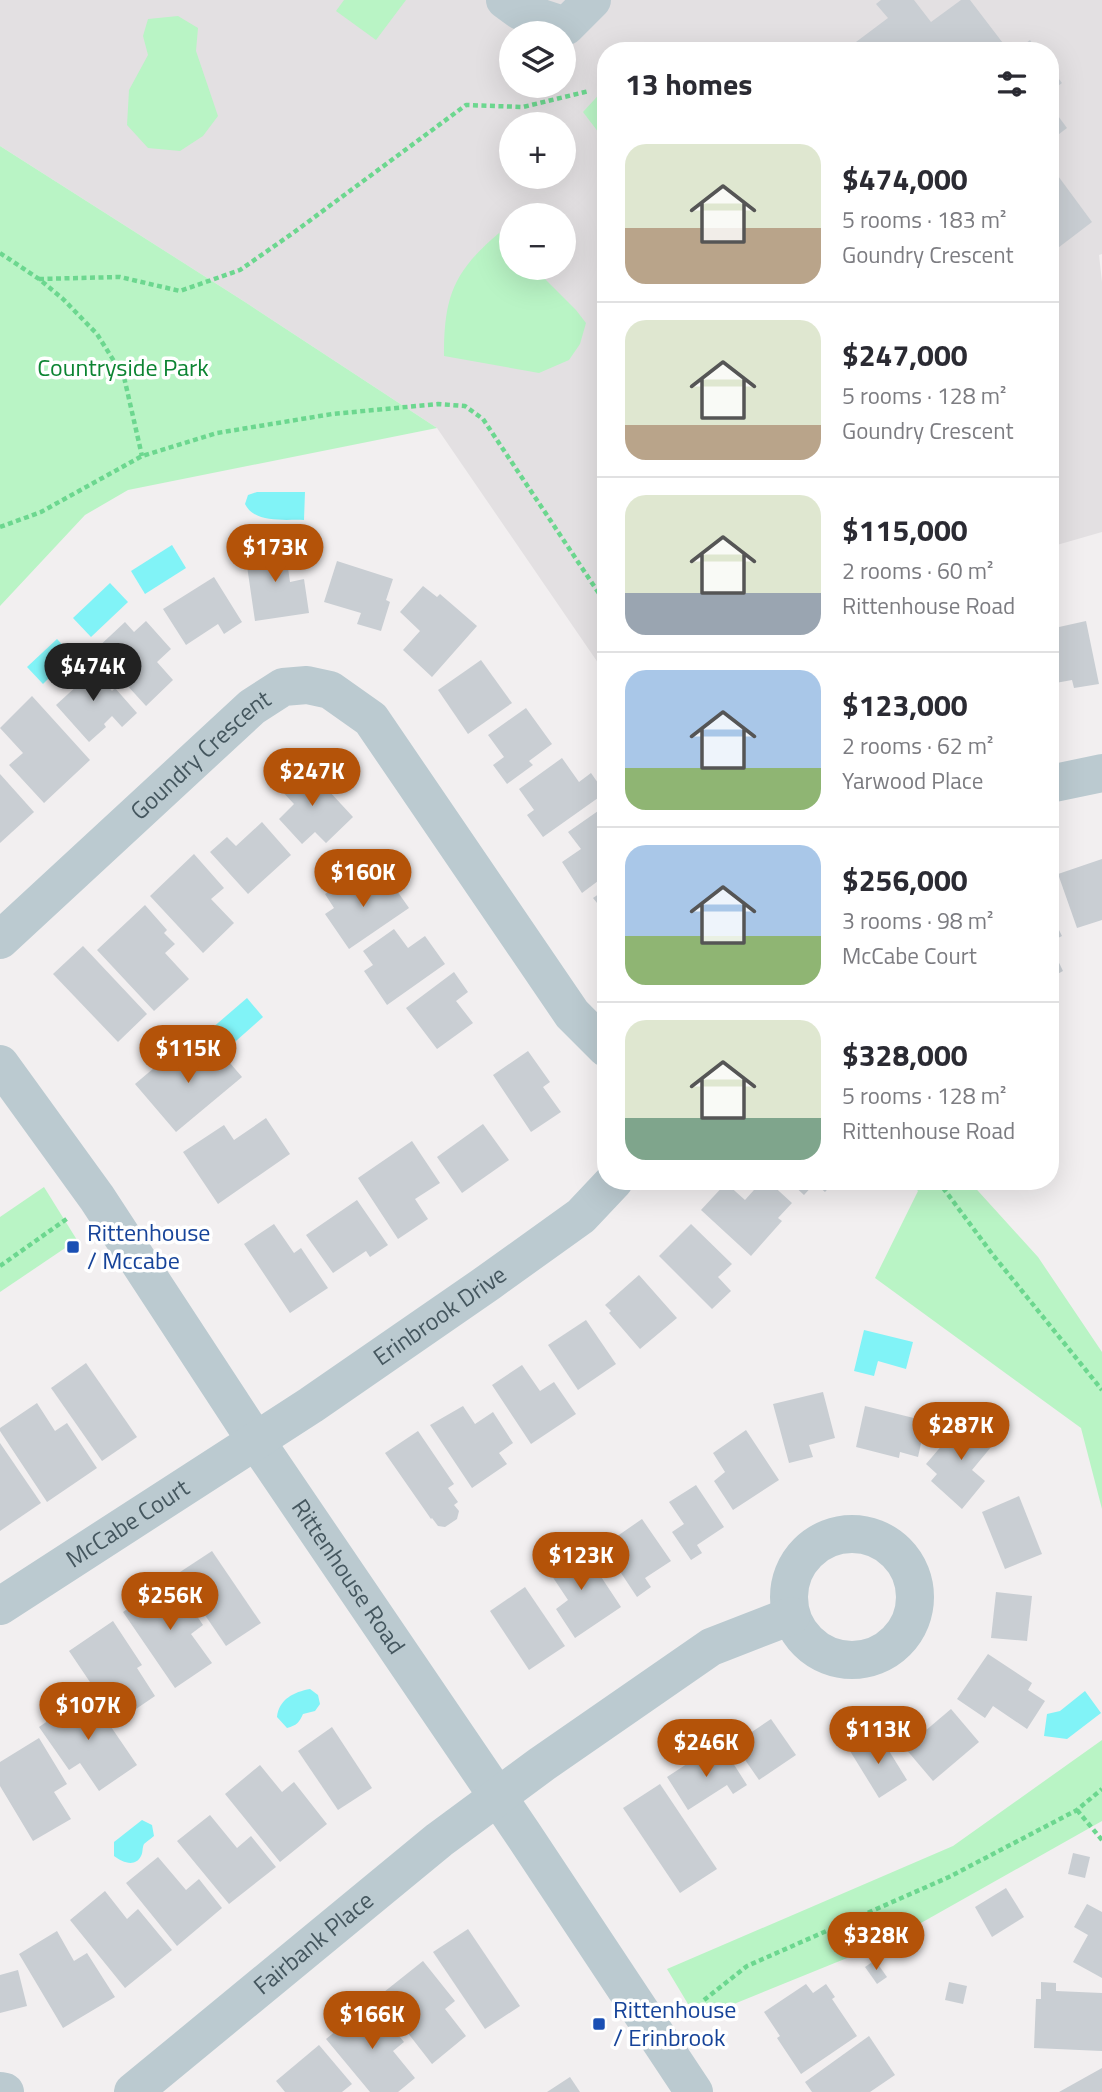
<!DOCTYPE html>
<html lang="en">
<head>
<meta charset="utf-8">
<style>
  :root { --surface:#fff; --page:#f7f7f7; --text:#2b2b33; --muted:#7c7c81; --line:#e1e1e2; --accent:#b45309 }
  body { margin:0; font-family:"Titillium Web",sans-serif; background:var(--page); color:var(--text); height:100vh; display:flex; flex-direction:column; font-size:26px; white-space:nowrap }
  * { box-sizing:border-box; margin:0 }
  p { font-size:23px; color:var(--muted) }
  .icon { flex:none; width:38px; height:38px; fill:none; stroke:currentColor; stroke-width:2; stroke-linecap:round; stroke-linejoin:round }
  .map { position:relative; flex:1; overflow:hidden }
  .panel { position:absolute; left:597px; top:42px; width:462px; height:1148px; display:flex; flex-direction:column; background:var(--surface); border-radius:28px; box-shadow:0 7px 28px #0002 }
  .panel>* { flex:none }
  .fabs { position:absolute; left:499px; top:21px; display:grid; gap:14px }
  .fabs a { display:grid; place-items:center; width:77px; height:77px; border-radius:50%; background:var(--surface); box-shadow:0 7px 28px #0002; font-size:35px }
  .price { position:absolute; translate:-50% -60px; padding:0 16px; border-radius:24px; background:var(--accent); color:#fff; font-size:23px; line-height:46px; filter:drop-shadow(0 2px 4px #0008) }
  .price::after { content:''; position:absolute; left:50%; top:42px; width:21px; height:16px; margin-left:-10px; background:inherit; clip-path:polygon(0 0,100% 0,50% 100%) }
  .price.current { background:#222; color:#fff }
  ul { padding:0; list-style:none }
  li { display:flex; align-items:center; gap:21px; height:175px; padding:0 28px }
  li+li { border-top:2px solid var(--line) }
  li span { display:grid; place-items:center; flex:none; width:196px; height:140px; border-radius:21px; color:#555 }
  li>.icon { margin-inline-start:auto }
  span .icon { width:84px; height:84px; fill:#fffc; stroke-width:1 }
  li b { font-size:30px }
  h2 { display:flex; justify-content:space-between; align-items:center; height:84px; padding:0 28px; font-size:30px }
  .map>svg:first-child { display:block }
  .education { fill:#e3e0e2; fill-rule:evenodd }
  .green { fill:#b9f4c5 }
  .water { fill:#81f3f7 }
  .building { fill:#c9ced3 }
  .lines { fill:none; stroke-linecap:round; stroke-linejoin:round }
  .path { stroke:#6cd78f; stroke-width:4.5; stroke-dasharray:5 3.5; stroke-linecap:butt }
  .minor { stroke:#bbcad0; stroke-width:38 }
  .transit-dot { fill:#1a4fb4; stroke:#fff; stroke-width:2.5 }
  .labels { text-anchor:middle; stroke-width:7; stroke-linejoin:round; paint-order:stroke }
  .park-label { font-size:24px; fill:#0c8432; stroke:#fff }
  .street-label { font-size:24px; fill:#45575f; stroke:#fff }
  .transit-label { font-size:24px; fill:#164399; stroke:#fff; text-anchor:start }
</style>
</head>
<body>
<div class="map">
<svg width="1102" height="2092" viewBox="0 0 1102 2092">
  <rect width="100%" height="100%" fill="#f2eff0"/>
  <path class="education" d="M0 0H1102V254L1099 255 1102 282V532L1050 547V51H606L605 673 437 428 245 302 0 146ZM511 33H564V86H511ZM511 124H564V177H511ZM511 215H564V268H511Z"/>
  <g class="green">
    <polygon points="344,0 406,0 376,40 336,11"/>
    <polygon points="178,16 198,28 196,51 218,116 203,136 180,151 148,148 127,125 129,90 148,55 143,36 148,19"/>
    <polygon points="605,88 605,141 583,112"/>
    <polygon points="0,146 245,302 437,428 128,490 85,515 0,606"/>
    <path d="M499 233 511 245V268H534L576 310 586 323 580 344 569 360 539 373 444 356C444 297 453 272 499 233Z"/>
    <polygon points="909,1181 969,1181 1038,1257 1102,1352 1102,1509 1081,1428 875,1278 918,1191"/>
    <polygon points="44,1187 77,1240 0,1292 0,1217"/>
    <polygon points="1102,1740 1102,1821 889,1941 697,2019 667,1969 953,1846"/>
  </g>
  <g class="water">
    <path d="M257 492H305L304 520C284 519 255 524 245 504L248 495Z"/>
    <polygon points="172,545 186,568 145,594 131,571"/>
    <polygon points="110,583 128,602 91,637 73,618"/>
    <polygon points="57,639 72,655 43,684 27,667"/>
    <polygon points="247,998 263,1017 228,1048 211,1029"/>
    <polygon points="864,1330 913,1342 906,1369 878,1361 874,1376 854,1371"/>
    <path d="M310 1689 318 1695 320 1704 315 1711 303 1714C299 1723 297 1725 287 1728L277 1717C279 1699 294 1692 310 1689Z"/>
    <polygon points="1085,1691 1101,1713 1067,1739 1044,1736 1047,1714 1060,1711"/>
    <path d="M142 1820 152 1825 154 1836C153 1837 145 1843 144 1844 142 1848 143 1853 141 1856 135 1868 122 1862 114 1856V1842Z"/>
  </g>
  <g class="building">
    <polygon points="881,0 914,0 931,22 961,0 970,0 1009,51 844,51 888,18 876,4"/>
    <polygon points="1030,40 1038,51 1016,51"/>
    <polygon points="1050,67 1062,83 1050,92"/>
    <polygon points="1050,105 1067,128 1050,141"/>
    <polygon points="1050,165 1092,222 1050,254"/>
    <polygon points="284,539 290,582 304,579 309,613 255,621 247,566 256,565 253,544"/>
    <polygon points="337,561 393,579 386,600 390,602 381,631 357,624 361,613 324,602"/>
    <polygon points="214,577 242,622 224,634 218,624 186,645 163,609"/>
    <polygon points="423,586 437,597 440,594 477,626 432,677 403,650 420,631 400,612"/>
    <polygon points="146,621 171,649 157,662 173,680 146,706 95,650 125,622 134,632"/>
    <polygon points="1086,621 1099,684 1074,688 1072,680 1050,684 1050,629"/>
    <polygon points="83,658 112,691 115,688 137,713 122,727 112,716 104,724 106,727 89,742 56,705 79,684 68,671"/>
    <polygon points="481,660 512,703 468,734 438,690"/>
    <polygon points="32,696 90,760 44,803 9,765 23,753 0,728"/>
    <polygon points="526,708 552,744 529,761 533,765 507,784 493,765 504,757 488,735"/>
    <polygon points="562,758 579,782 591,773 605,793 543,837 527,815 534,810 519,789"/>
    <polygon points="305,765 353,817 326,843 315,832 302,844 279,819 294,804 279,788"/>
    <polygon points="0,774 34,812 0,843"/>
    <polygon points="598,811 606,822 606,875 582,893 562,862 581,849 568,832"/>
    <polygon points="262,822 291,855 248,894 210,852 227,837 236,846"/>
    <polygon points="194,854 224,888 211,899 234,923 203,953 150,896"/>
    <polygon points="1102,859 1102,920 1077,928 1058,874"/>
    <polygon points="356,873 369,891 388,878 409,908 349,949 325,914 334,908 325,894"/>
    <polygon points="606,889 606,914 593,898"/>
    <polygon points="145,905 167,930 164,933 175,944 165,953 189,979 154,1011 97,950"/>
    <polygon points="1050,912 1062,936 1050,942"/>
    <polygon points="394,929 408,948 425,936 445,964 387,1005 364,971 373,965 363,951"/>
    <polygon points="1050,944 1063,971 1050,978"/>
    <polygon points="83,946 147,1014 118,1042 53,974"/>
    <polygon points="454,972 468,992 456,1001 473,1023 437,1049 406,1008"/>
    <polygon points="212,1042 242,1077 176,1132 135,1084 173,1052 185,1066"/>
    <polygon points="528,1051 550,1082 543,1087 561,1112 531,1132 493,1075"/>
    <polygon points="266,1118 290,1154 218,1204 183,1152 224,1125 234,1140"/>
    <polygon points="483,1124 509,1160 462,1193 437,1157"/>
    <polygon points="412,1141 440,1183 415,1199 428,1219 398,1239 358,1178"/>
    <polygon points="762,1181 768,1181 792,1203 778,1218 782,1221 751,1256 701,1210 726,1183 745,1200"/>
    <polygon points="789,1181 835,1181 825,1192 815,1183 804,1195"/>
    <polygon points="357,1200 388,1245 370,1257 366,1251 333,1273 306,1235"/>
    <polygon points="274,1224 294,1253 301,1248 328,1288 290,1313 244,1244"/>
    <polygon points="691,1224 732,1264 718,1277 731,1291 712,1309 659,1256"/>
    <polygon points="639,1275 677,1318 640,1349 609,1313 611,1311 605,1305"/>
    <polygon points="586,1320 616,1364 578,1390 548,1345"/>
    <polygon points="86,1363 137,1437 102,1461 51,1388"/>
    <polygon points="522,1365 540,1391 554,1382 576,1414 531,1444 492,1385"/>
    <polygon points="823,1392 835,1438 809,1445 813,1457 789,1463 773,1404"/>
    <polygon points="37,1403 55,1431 67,1423 97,1468 47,1502 0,1431 0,1428"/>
    <polygon points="463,1406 475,1424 493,1412 513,1443 499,1453 507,1464 472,1488 430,1425"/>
    <polygon points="865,1406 926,1421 918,1457 900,1452 899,1458 856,1447"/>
    <polygon points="967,1416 996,1441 972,1470 985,1481 962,1509 931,1481 937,1474 926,1464"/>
    <polygon points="746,1430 779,1480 733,1510 714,1481 725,1472 713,1453"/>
    <polygon points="418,1431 454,1484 448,1488 458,1502 454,1505 459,1511 457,1519 445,1527 438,1526 432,1518 431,1519 385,1453"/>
    <polygon points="0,1443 41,1503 0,1531"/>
    <polygon points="696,1485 724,1527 697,1545 702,1553 691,1560 672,1532 684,1524 669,1502"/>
    <polygon points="1019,1496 1042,1554 1005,1569 982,1512"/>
    <polygon points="642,1519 671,1561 645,1578 651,1587 637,1597 603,1546"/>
    <polygon points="570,1547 580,1562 588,1557 621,1607 575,1638 556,1609 568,1600 544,1564"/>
    <polygon points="212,1551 261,1623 226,1646 177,1574"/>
    <polygon points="172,1579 203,1625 191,1634 212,1663 175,1688 123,1612"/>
    <polygon points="525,1587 565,1646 529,1670 490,1611"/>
    <polygon points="996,1592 1032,1596 1027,1641 991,1638"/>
    <polygon points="113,1621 142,1665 137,1668 155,1696 117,1722 69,1651"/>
    <polygon points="988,1654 1032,1683 1028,1690 1045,1701 1027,1729 993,1706 985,1718 957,1699"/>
    <polygon points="88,1693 137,1765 99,1791 80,1763 69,1770 39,1727"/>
    <polygon points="951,1709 979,1742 933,1781 905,1748"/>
    <polygon points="771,1719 796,1755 759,1780 734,1744"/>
    <polygon points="332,1727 372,1788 338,1810 298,1751"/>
    <polygon points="878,1733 907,1780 879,1798 850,1751"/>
    <polygon points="39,1738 67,1784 54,1792 71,1819 33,1841 0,1786 0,1762"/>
    <polygon points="705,1752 711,1762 726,1752 747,1785 733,1794 727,1785 688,1810 667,1777"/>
    <polygon points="260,1765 282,1792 294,1782 327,1824 280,1862 225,1794"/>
    <polygon points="660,1784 717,1869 680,1893 623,1808"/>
    <polygon points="210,1815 237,1848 251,1836 276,1867 229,1904 177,1841"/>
    <polygon points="1073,1853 1090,1857 1085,1878 1068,1874"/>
    <polygon points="158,1857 186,1890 199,1879 222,1908 177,1946 126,1883"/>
    <polygon points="1006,1888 1024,1917 992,1937 975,1907"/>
    <polygon points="105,1891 127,1919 138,1909 172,1950 125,1988 70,1920"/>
    <polygon points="1087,1904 1102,1912 1102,1978 1073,1962 1088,1935 1074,1927"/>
    <polygon points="468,1929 520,2006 485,2029 433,1952"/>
    <polygon points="57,1931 74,1961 87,1953 115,1997 63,2028 19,1954"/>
    <polygon points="875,1960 887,1977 877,1984 865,1967"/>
    <polygon points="423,1961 455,2001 445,2009 466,2036 432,2064 379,1996"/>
    <polygon points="18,1970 27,2006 0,2013 0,1975"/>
    <polygon points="949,1982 967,1986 963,2004 945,2000"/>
    <polygon points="1041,1982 1056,1983 1056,1991 1102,1993 1102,2051 1034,2048 1036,1999 1041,1999"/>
    <polygon points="806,1984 813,1993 826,1984 835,1997 832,1999 857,2036 801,2074 777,2038 780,2036 764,2012"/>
    <polygon points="372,2002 404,2042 393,2051 415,2078 398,2092 370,2092 326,2039"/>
    <polygon points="869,2036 895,2075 870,2092 812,2092 805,2082"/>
    <polygon points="319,2045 352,2084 342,2092 285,2092 276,2081"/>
    <polygon points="1102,2068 1102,2092 1059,2092"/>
    <polygon points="570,2077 580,2092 547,2092"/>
  </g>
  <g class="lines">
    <g class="path">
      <polyline points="0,253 39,279 63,299 97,334 124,377 142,456"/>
      <polyline points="39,279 120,277 180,291 240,270 293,233 466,105 523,107 589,91"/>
      <polyline points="0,527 41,512 142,456 217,433 332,414 438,404 465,406 483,419 606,604"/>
      <polyline points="938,1181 993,1255 1102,1390"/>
      <polyline points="0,1266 68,1218"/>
      <polyline points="1077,1810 1102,1840"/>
      <polyline points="704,2000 747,1966 949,1877 1077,1810 1102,1789"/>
    </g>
    <g class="minor">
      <polyline points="505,0 520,11 566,26 592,0"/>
      <polyline points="1050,784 1102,773"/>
      <path id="s1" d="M0 940 252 707 283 687 307 685 330 690 371 719 572 1014 606 1048"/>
      <path id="s2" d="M0 1064 97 1198 256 1441 523 1834 694 2092"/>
      <circle cx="852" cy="1597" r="63"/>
      <path id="s3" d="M0 1606 311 1405 489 1282 581 1216 614 1181"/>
      <polyline points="0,2091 5,2092"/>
      <path id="s4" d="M133 2092 439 1840 542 1764 711 1647 791 1616"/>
    </g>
  </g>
  <g class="transit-dot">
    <rect x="66" y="1240" width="14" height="14" rx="3.5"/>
    <rect x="592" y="2017" width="14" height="14" rx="3.5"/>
  </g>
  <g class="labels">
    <g class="park-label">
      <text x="123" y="376">Countryside Park</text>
    </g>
    <g class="street-label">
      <text dy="8" stroke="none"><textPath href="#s1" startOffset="273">Goundry Crescent</textPath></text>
      <text dy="8" stroke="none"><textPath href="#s3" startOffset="527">Erinbrook Drive</textPath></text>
      <text dy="8" stroke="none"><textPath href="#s3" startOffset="152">McCabe Court</textPath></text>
      <text dy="8" stroke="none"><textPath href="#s2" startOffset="620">Rittenhouse Road</textPath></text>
      <text dy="8" stroke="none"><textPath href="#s4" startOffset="234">Fairbank Place</textPath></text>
    </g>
    <g class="transit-label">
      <text x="87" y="1241">Rittenhouse<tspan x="87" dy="28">/ Mccabe</tspan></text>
      <text x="613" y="2018">Rittenhouse<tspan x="613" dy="28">/ Erinbrook</tspan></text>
    </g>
  </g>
</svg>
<div class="fabs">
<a><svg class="icon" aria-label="layers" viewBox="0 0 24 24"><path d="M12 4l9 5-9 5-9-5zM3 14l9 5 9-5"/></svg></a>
<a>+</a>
<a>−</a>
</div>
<b class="price" style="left:275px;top:584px">$173K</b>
<b class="price current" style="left:93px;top:703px">$474K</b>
<b class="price" style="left:312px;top:808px">$247K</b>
<b class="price" style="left:363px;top:909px">$160K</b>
<b class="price" style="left:188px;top:1085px">$115K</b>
<b class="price" style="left:961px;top:1462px">$287K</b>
<b class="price" style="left:581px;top:1592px">$123K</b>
<b class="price" style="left:170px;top:1632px">$256K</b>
<b class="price" style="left:88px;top:1742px">$107K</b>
<b class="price" style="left:878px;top:1766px">$113K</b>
<b class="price" style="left:706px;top:1779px">$246K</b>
<b class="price" style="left:876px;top:1972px">$328K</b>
<b class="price" style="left:372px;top:2051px">$166K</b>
<section class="panel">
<h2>13 homes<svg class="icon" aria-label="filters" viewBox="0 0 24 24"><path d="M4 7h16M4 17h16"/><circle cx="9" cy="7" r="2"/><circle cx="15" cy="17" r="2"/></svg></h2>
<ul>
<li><span style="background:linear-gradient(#dfe7d0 60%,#b9a48a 0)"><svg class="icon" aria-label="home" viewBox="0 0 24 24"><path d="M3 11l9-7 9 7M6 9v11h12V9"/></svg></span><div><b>$474,000</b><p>5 rooms · 183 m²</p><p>Goundry Crescent</p></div></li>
<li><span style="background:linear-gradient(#dfe7d0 75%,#b9a48a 0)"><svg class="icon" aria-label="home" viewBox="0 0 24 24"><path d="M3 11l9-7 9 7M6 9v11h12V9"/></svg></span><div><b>$247,000</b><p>5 rooms · 128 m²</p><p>Goundry Crescent</p></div></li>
<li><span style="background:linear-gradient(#dfe7d0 70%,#9aa5b1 0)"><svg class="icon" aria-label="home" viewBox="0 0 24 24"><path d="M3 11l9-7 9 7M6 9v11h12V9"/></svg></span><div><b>$115,000</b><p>2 rooms · 60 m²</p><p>Rittenhouse Road</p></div></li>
<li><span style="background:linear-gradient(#a9c7e8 70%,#8fb573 0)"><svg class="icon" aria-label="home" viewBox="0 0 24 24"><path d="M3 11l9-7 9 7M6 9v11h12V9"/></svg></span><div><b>$123,000</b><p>2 rooms · 62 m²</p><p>Yarwood Place</p></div></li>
<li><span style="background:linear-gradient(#a9c7e8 65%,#8fb573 0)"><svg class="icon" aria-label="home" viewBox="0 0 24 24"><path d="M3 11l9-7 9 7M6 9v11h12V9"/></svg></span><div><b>$256,000</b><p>3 rooms · 98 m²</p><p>McCabe Court</p></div></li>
<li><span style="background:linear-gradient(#dfe7d0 70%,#7fa58c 0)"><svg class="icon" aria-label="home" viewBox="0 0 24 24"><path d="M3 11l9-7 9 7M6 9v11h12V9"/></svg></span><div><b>$328,000</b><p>5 rooms · 128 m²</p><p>Rittenhouse Road</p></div></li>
</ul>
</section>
</div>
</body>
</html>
